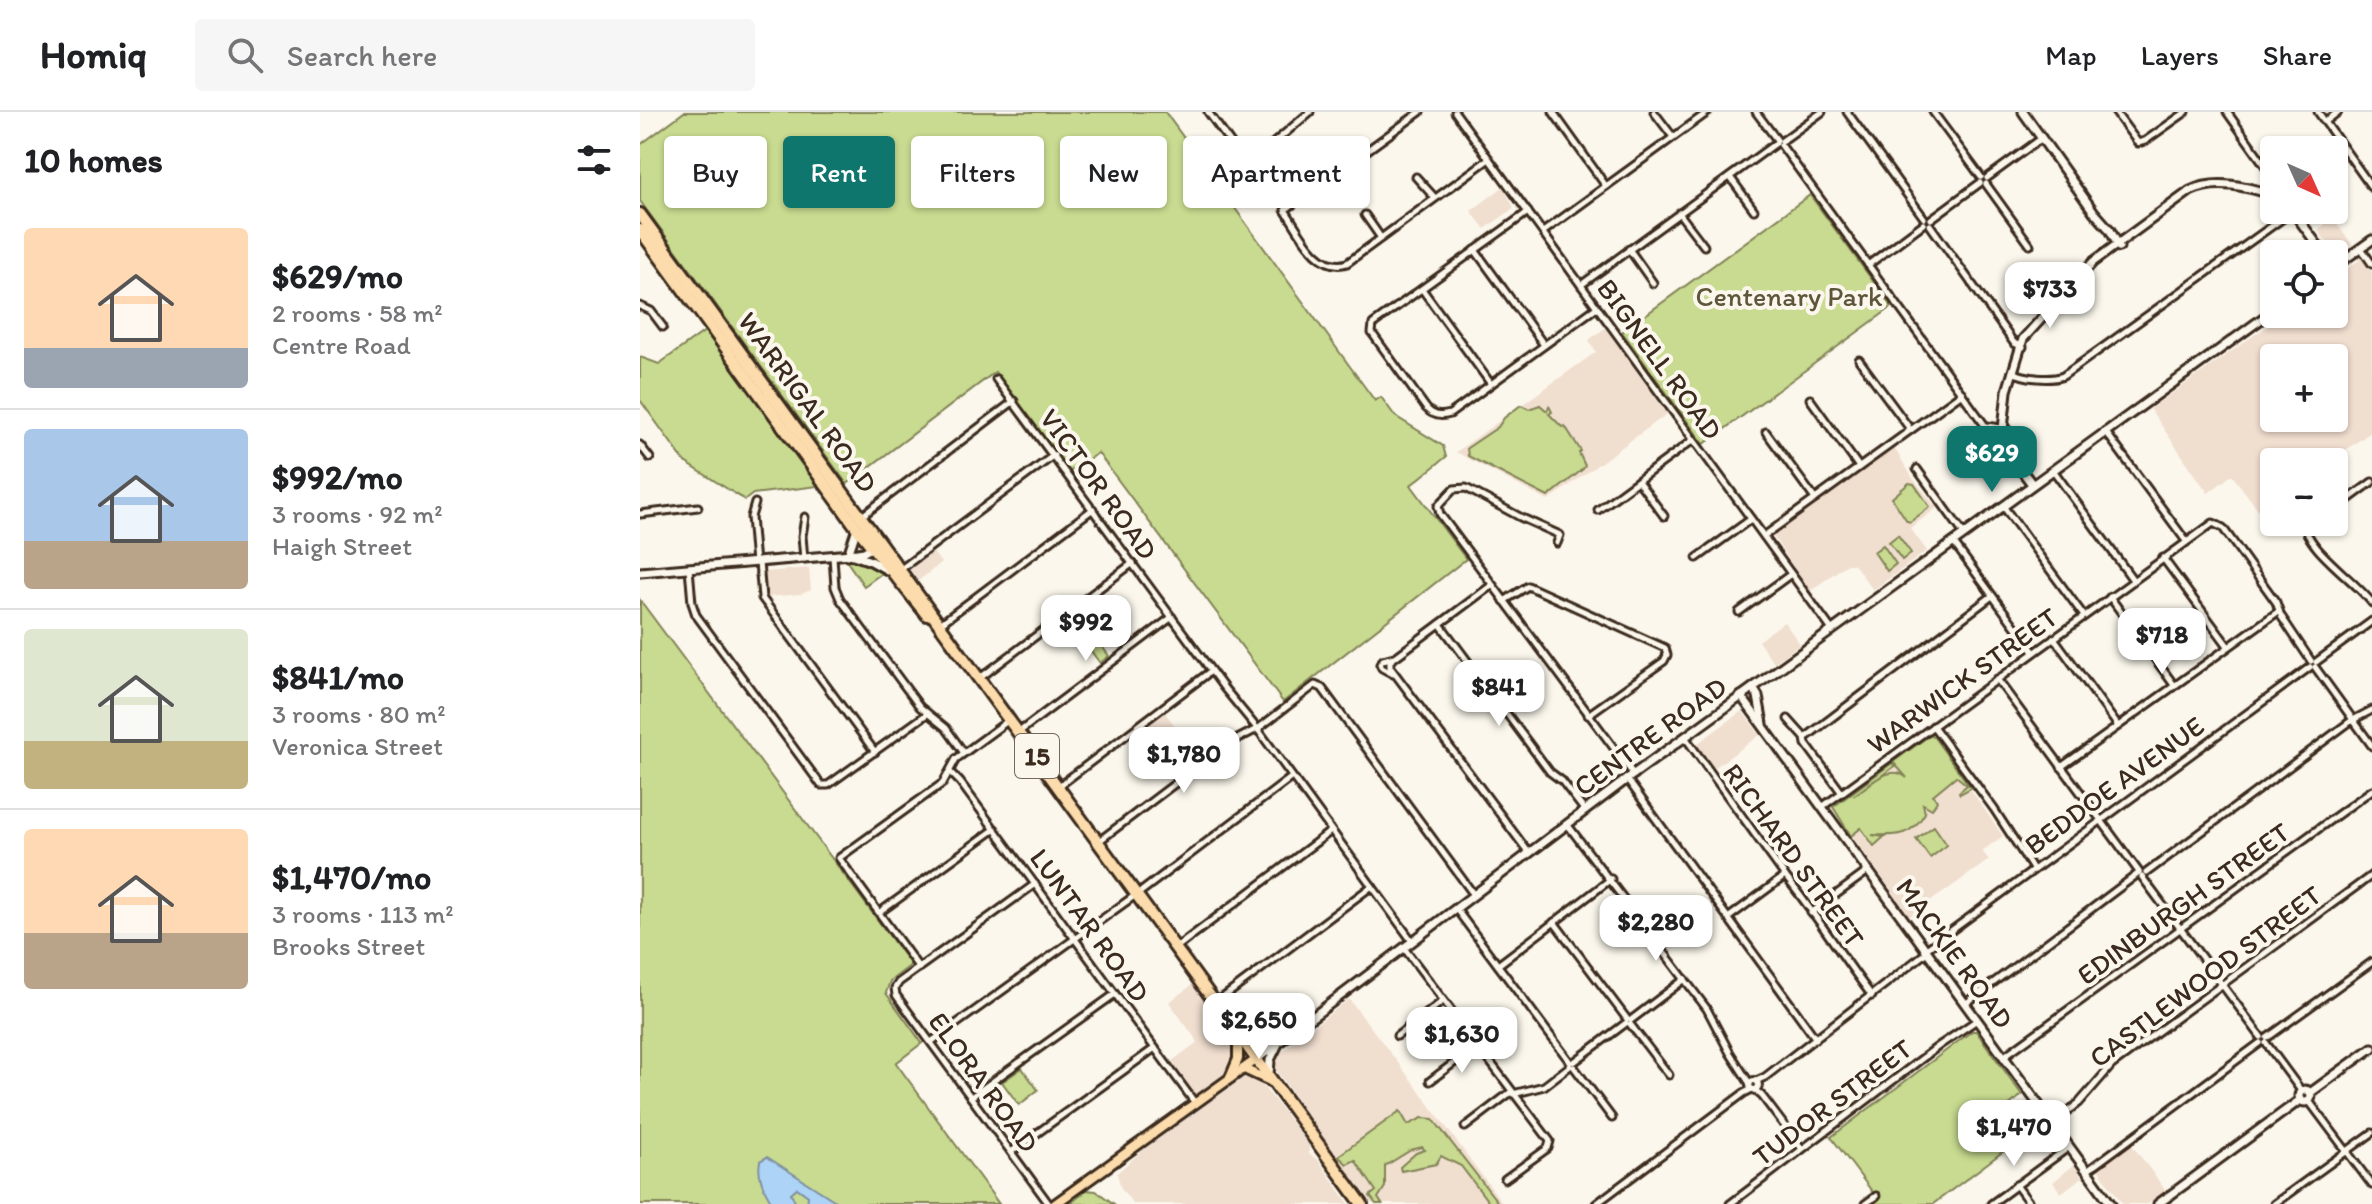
<!DOCTYPE html>
<html lang="en">
<head>
<meta charset="utf-8">
<style>
  :root { --surface:#fff; --page:#f6f6f6; --text:#202124; --muted:#757577; --line:#e0e0e0; --accent:#0f766e }
  body { margin:0; font-family:Itim,sans-serif; background:var(--page); color:var(--text); height:100vh; display:flex; flex-direction:column; font-size:30px; white-space:nowrap }
  * { box-sizing:border-box; margin:0 }
  p { font-size:26px; color:var(--muted) }
  .icon { flex:none; width:44px; height:44px; fill:none; stroke:currentColor; stroke-width:2; stroke-linecap:round; stroke-linejoin:round }
  .map { position:relative; flex:1; overflow:hidden }
  .drawer { display:flex; flex-direction:column; background:var(--surface); width:640px }
  .drawer>* { flex:none }
  .top-card { position:absolute; left:24px; top:24px; width:760px; height:72px; display:flex; gap:16px }
  .needle { width:52px; rotate:135deg }
  .tools { position:absolute; left:1620px; top:24px; display:grid; gap:16px }
  .tools a { display:grid; place-items:center; width:88px; height:88px; border-radius:8px; background:var(--surface); box-shadow:0 2px 6px #0004; font-size:40px }
  .price { position:absolute; translate:-50% -68px; padding:0 18px; border-radius:16px; background:#fff; color:#222; font-size:26px; line-height:52px; filter:drop-shadow(0 2px 4px #0008) }
  .price::after { content:''; position:absolute; left:50%; top:48px; width:24px; height:18px; margin-left:-12px; background:inherit; clip-path:polygon(0 0,100% 0,50% 100%) }
  .price.active { background:var(--accent); color:#fff }
  ul { padding:0; list-style:none }
  li { display:flex; align-items:center; gap:24px; height:200px; padding:0 24px }
  li+li { border-top:2px solid var(--line) }
  li span { display:grid; place-items:center; flex:none; width:224px; height:160px; border-radius:8px; color:#555 }
  li>.icon { margin-inline-start:auto }
  span .icon { width:96px; height:96px; fill:#fffc; stroke-width:1 }
  li b { font-size:34px }
  h2 { display:flex; justify-content:space-between; align-items:center; height:96px; padding:0 24px; font-size:34px }
  .pill { padding:0 28px; border-radius:8px; background:var(--surface); box-shadow:0 2px 6px #0004; font-size:28px; line-height:72px }
  .pill.active { background:var(--accent); color:#fff }
  header { display:flex; align-items:center; gap:48px; box-sizing:border-box; height:112px; padding:0 40px; background:var(--surface); border-bottom:2px solid var(--line) }
  header strong { font-size:38px }
  nav { display:flex; gap:44px; margin-inline-start:auto; font-size:28px }
  .search { width:560px; height:72px; background:var(--page); display:flex; align-items:center; gap:20px; box-sizing:border-box; padding:0 28px; border-radius:8px; color:var(--muted); font-size:30px }
  main { display:flex; flex:1; min-height:0 }
  .map>svg:first-child { display:block }
  .built { fill:#f0decf; fill-rule:evenodd }
  .green { fill:#c8db90; stroke:#828257; stroke-width:2 }
  .water { fill:#add3f6; stroke:#7f8fa0; stroke-width:2 }
  .lines { fill:none; stroke-linecap:round; stroke-linejoin:round }
  .street-casing { stroke:#3b2a1e; stroke-width:11 }
  .secondary-casing { stroke:#3b2a1e; stroke-width:13 }
  .primary-casing { stroke:#3b2a1e; stroke-width:14 }
  .highway-casing { stroke:#3b2a1e; stroke-width:16 }
  .street { stroke:#fbf7ec; stroke-width:5 }
  .secondary { stroke:#fbf7ec; stroke-width:7 }
  .primary { stroke:#fcdcac; stroke-width:8 }
  .highway { stroke:#fcdcac; stroke-width:10 }
  .labels { text-anchor:middle; stroke-width:8; stroke-linejoin:round; paint-order:stroke }
  .shield { fill:#fbf7ec; stroke:#75685c; stroke-width:2 }
  .shield-label { font-size:26px; font-weight:bold; fill:#3b2a1e }
  .park-label { font-size:28px; fill:#5e563a; stroke:#fbf7ec }
  .street-label { font-size:28px; fill:#3b2a1e; stroke:#fbf7ec }
</style>
</head>
<body>
<header>
<strong>Homiq</strong>
<div class="search"><svg class="icon" aria-label="search" viewBox="0 0 24 24"><circle cx="10" cy="10" r="6"/><path d="M15 15l6 6"/></svg>Search here</div>
<nav><a>Map</a><a>Layers</a><a>Share</a></nav>
</header>
<main>
<section class="drawer">
<h2>10 homes<svg class="icon" aria-label="filters" viewBox="0 0 24 24"><path d="M4 7h16M4 17h16"/><circle cx="9" cy="7" r="2"/><circle cx="15" cy="17" r="2"/></svg></h2>
<ul>
<li><span style="background:linear-gradient(#ffd9b3 75%,#9aa5b1 0)"><svg class="icon" aria-label="home" viewBox="0 0 24 24"><path d="M3 11l9-7 9 7M6 9v11h12V9"/></svg></span><div><b>$629/mo</b><p>2 rooms · 58 m²</p><p>Centre Road</p></div></li>
<li><span style="background:linear-gradient(#a9c7e8 70%,#b9a48a 0)"><svg class="icon" aria-label="home" viewBox="0 0 24 24"><path d="M3 11l9-7 9 7M6 9v11h12V9"/></svg></span><div><b>$992/mo</b><p>3 rooms · 92 m²</p><p>Haigh Street</p></div></li>
<li><span style="background:linear-gradient(#dfe7d0 70%,#c2b280 0)"><svg class="icon" aria-label="home" viewBox="0 0 24 24"><path d="M3 11l9-7 9 7M6 9v11h12V9"/></svg></span><div><b>$841/mo</b><p>3 rooms · 80 m²</p><p>Veronica Street</p></div></li>
<li><span style="background:linear-gradient(#ffd9b3 65%,#b9a48a 0)"><svg class="icon" aria-label="home" viewBox="0 0 24 24"><path d="M3 11l9-7 9 7M6 9v11h12V9"/></svg></span><div><b>$1,470/mo</b><p>3 rooms · 113 m²</p><p>Brooks Street</p></div></li>
</ul>
</section>
<div class="map">
<svg width="1732" height="1092" viewBox="0 0 1732 1092">
  <rect width="100%" height="100%" fill="#fbf7ec"/>
  <filter id="ink" filterUnits="userSpaceOnUse"><feTurbulence type="fractalNoise" baseFrequency=".0125" numOctaves="2"/><feDisplacementMap in="SourceGraphic" scale="16" xChannelSelector="R" yChannelSelector="G"/><feConvolveMatrix kernelMatrix="1 2 1 2 8 2 1 2 1" color-interpolation-filters="sRGB"/></filter>
  <g filter="url(#ink)">
    <g class="built">
      <polygon points="863,75 874,96 845,117 831,99"/>
      <polygon points="1692,106 1712,132 1697,144 1678,118"/>
      <path d="M1722 146 1732 161V319L1689 350H1634V389L1620 400 1592 363 1568 381 1510 297 1644 202H1694V166ZM1634 246H1694V306H1634Z"/>
      <polygon points="965,216 1027,302 908,389 816,340 956,240 949,228"/>
      <polygon points="1254,336 1274,368 1297,396 1270,416 1287,439 1233,478 1214,452 1207,452 1170,479 1133,424"/>
      <polygon points="293,440 301,451 278,469 270,458"/>
      <polygon points="169,456 171,478 161,482 117,486 115,461"/>
      <polygon points="1144,510 1160,532 1134,551 1118,529"/>
      <polygon points="1102,599 1120,623 1074,656 1057,632"/>
      <polygon points="525,601 542,623 523,637 506,614"/>
      <polygon points="1290,623 1293,624 1363,724 1342,739 1349,748 1270,804 1193,698 1193,695"/>
      <polygon points="556,870 596,924 598,932 593,953 587,961 555,982 532,949 558,930 529,890"/>
      <polygon points="709,887 781,981 863,1092 732,1092 696,1044 634,955 635,945"/>
      <polygon points="606,964 615,965 635,989 669,1033 669,1042 678,1048 709,1092 493,1092 481,1076 477,1061 503,1038"/>
      <polygon points="1489,1029 1526,1079 1508,1092 1483,1092 1456,1054"/>
      <polygon points="1434,1053 1442,1065 1421,1081 1413,1070"/>
    </g>
    <g class="green">
      <polygon points="44,0 525,0 735,289 741,285 755,304 803,334 806,345 771,373 826,447 643,590 458,341 429,360 355,260 207,372 0,89 0,33"/>
      <polygon points="1170,83 1252,195 1064,332 982,220"/>
      <polygon points="65,219 178,374 113,382 105,388 45,350 0,288 0,245 19,252"/>
      <polygon points="881,293 889,297 900,293 907,299 909,294 912,300 909,302 922,315 925,314 941,339 939,341 945,354 943,357 908,385 828,344 827,336 858,315 864,306"/>
      <polygon points="1269,371 1274,372 1290,395 1270,410 1267,409 1252,386"/>
      <polygon points="1258,423 1271,441 1262,448 1249,430"/>
      <polygon points="1243,433 1256,452 1247,459 1234,440"/>
      <polygon points="206,448 216,448 242,461 224,474"/>
      <polygon points="0,488 271,853 250,869 246,881 282,931 256,951 359,1092 0,1092"/>
      <polygon points="437,500 469,544 460,551 427,507"/>
      <path d="M1290 623 1293 624 1331 676 1320 682 1319 680 1327 673 1316 664 1293 683 1297 689 1292 697 1283 692 1285 701C1271 725 1257 724 1232 723L1244 725 1234 734 1221 716 1211 724 1193 695 1252 651 1255 654 1213 684C1228 675 1249 650 1267 666L1253 650Z"/>
      <polygon points="1294,714 1307,733 1290,746 1276,727"/>
      <polygon points="1332,919 1336,919 1382,983 1358,1002 1377,1029 1293,1092 1232,1092 1237,1086 1191,1025"/>
      <polygon points="382,956 398,978 379,993 362,970"/>
      <polygon points="760,999 768,1013 782,1006 793,1007 859,1092 850,1092 821,1054 801,1044 796,1052 761,1059 760,1055 776,1041 785,1038 782,1035 771,1038 745,1054 745,1075 738,1086 742,1092 736,1092 730,1084 736,1079 715,1048 707,1052 698,1044"/>
      <polygon points="446,1078 456,1079 474,1092 429,1092 444,1081 429,1089"/>
    </g>
    <path class="water" d="M127 1045 200 1092H167L168 1084 157 1076 151 1081 156 1092H133C124 1078 117 1065 120 1049Z"/>
    <g class="lines">
      <defs>
        <g id="street">
          <polyline points="568,0 602,47 607,50 616,46 670,0"/>
          <path d="M780 0 645 98C659 118 678 161 707 151L849 47"/>
          <polyline points="815,0 1192,518"/>
          <polyline points="913,0 966,74"/>
          <polyline points="1014,0 1033,25"/>
          <polyline points="1116,0 1137,28"/>
          <polyline points="1207,0 1284,106"/>
          <polyline points="1293,0 1341,65"/>
          <polyline points="1475,0 1498,31 1505,29 1546,0"/>
          <polyline points="1587,0 1634,66"/>
          <polyline points="1678,0 1732,76"/>
          <polyline points="1685,10 1698,0"/>
          <polyline points="1142,29 1182,0"/>
          <polyline points="1141,33 1349,319 1365,323"/>
          <polyline points="776,65 795,86"/>
          <polyline points="1090,65 1114,98"/>
          <polyline points="1347,66 1402,26"/>
          <polyline points="1346,72 1390,133"/>
          <path d="M888 100 733 212 732 221 786 296C793 304 800 305 810 302L957 195"/>
          <polyline points="1039,101 1064,134"/>
          <polyline points="725,103 741,126"/>
          <polyline points="1291,107 1340,71"/>
          <polyline points="1290,113 1374,231 1383,235"/>
          <polyline points="903,120 1068,0"/>
          <polyline points="1721,136 1732,152"/>
          <polyline points="989,137 1013,171"/>
          <polyline points="835,138 904,233"/>
          <polyline points="1228,153 1283,112"/>
          <polyline points="941,173 1136,31"/>
          <polyline points="782,177 851,272"/>
          <polyline points="0,194 11,199 23,215"/>
          <polyline points="1219,248 1270,317"/>
          <path d="M1372 260C1385 266 1410 269 1423 264L1653 99"/>
          <polyline points="356,267 584,576 616,615"/>
          <polyline points="1170,287 1219,355"/>
          <polyline points="1347,314 1367,317"/>
          <polyline points="1465,319 1546,429"/>
          <polyline points="1126,320 1175,387"/>
          <polyline points="0,333 10,346"/>
          <polyline points="1277,357 1324,422"/>
          <polyline points="1413,358 1493,468"/>
          <polyline points="998,369 1024,404"/>
          <polyline points="115,391 111,405 115,451"/>
          <polyline points="1363,394 1444,504"/>
          <polyline points="1694,394 1706,389 1732,370"/>
          <polyline points="958,398 1053,328"/>
          <polyline points="0,402 58,395"/>
          <polyline points="222,404 374,289"/>
          <path d="M1664 410C1665 436 1715 468 1732 491"/>
          <polyline points="1124,424 1322,281"/>
          <polyline points="1313,430 1394,540"/>
          <polyline points="917,431 920,423 880,405 826,376 814,377 798,394 800,402 994,663"/>
          <polyline points="193,444 195,475 200,487 280,595 306,616 324,641"/>
          <polyline points="1057,446 1111,407"/>
          <polyline points="1523,446 1588,534"/>
          <polyline points="164,447 162,424 165,405"/>
          <polyline points="119,450 122,486 235,640"/>
          <polyline points="49,456 52,491 56,503 181,673 188,673 287,602"/>
          <polyline points="261,457 414,343"/>
          <polyline points="852,473 750,549 750,555 889,741"/>
          <polyline points="1470,485 1534,573"/>
          <polyline points="864,489 888,474 1025,536 1027,543 1024,549 948,603"/>
          <polyline points="1099,500 1151,462"/>
          <polyline points="300,512 453,397"/>
          <polyline points="800,512 910,660 922,669 945,699"/>
          <polyline points="1414,526 1478,614"/>
          <polyline points="1676,550 1732,509"/>
          <polyline points="1675,555 1732,634"/>
          <polyline points="753,562 742,556 740,552 743,548 754,545"/>
          <polyline points="340,566 493,451"/>
          <polyline points="1357,567 1499,760"/>
          <polyline points="1148,607 1165,626 1166,632 1202,681"/>
          <polyline points="1293,614 1354,697 1393,757"/>
          <polyline points="619,616 675,573 682,576 834,783"/>
          <polyline points="619,619 772,829"/>
          <polyline points="379,620 532,505"/>
          <path d="M1045 625 1145 764C1176 802 1202 845 1232 884"/>
          <polyline points="1165,626 1352,484"/>
          <polyline points="1421,655 1639,499"/>
          <polyline points="310,660 320,670 555,991"/>
          <polyline points="987,667 1176,927"/>
          <polyline points="419,674 571,559"/>
          <polyline points="1182,695 1573,411 1583,416 1636,490 1641,504 1671,549"/>
          <polyline points="927,712 1067,897 1090,941 1110,972"/>
          <polyline points="459,729 586,633 615,618"/>
          <polyline points="1506,761 1711,609 1732,598"/>
          <polyline points="1502,765 1621,925"/>
          <polyline points="395,772 259,870 255,876 256,883 409,1092"/>
          <polyline points="498,782 652,665"/>
          <polyline points="816,797 930,950"/>
          <polyline points="240,800 355,717"/>
          <polyline points="1171,801 1228,759"/>
          <polyline points="1088,806 1145,764"/>
          <polyline points="914,810 987,907"/>
          <polyline points="537,835 691,719"/>
          <polyline points="764,836 910,1029 908,1036 865,1067"/>
          <polyline points="1285,838 1670,555"/>
          <polyline points="858,853 971,767"/>
          <polyline points="279,856 199,746 303,671 316,647 369,608"/>
          <polyline points="577,890 732,774"/>
          <polyline points="1325,892 1499,761"/>
          <polyline points="991,908 1045,867"/>
          <polyline points="990,912 1029,963"/>
          <polyline points="757,924 803,889"/>
          <polyline points="1627,926 1732,850"/>
          <polyline points="291,930 497,782"/>
          <polyline points="1626,931 1662,980"/>
          <polyline points="1363,945 1732,678"/>
          <polyline points="934,950 986,911"/>
          <polyline points="934,955 972,1006"/>
          <circle cx="1114" cy="973" r="4.5"/>
          <polyline points="790,969 836,934"/>
          <polyline points="1116,969 1125,965 1287,840"/>
          <polyline points="1115,978 1122,984 1162,1037"/>
          <polyline points="873,982 904,974 930,954"/>
          <polyline points="331,985 475,882"/>
          <polyline points="1669,989 1732,1073"/>
          <polyline points="1412,1012 1439,991 1472,953 1732,763"/>
          <polyline points="825,1015 871,980"/>
          <polyline points="371,1040 515,936"/>
          <polyline points="1447,1059 1620,931"/>
          <polyline points="1376,1073 1390,1092"/>
          <polyline points="956,1092 1104,981 1112,977"/>
          <polyline points="1090,1092 1300,933 1337,908"/>
          <polyline points="1225,1092 1236,1084"/>
          <polyline points="1351,1092 1429,1035"/>
          <polyline points="1634,1092 1732,1021"/>
        </g>
        <g id="secondary">
          <polyline points="1383,0 1454,100 1470,118 1479,135"/>
          <polyline points="1652,98 1684,142"/>
          <polyline points="1694,155 1732,128"/>
          <path d="M1392 372 1369 342 1363 317 1367 279 1383 227 1453 150 1550 79C1576 66 1608 75 1634 83"/>
          <polyline points="208,443 217,416"/>
          <polyline points="213,443 231,449 249,459"/>
          <polyline points="0,460 211,442 224,440 236,433"/>
          <polyline points="1113,576 1118,584 1123,612"/>
          <polyline points="1101,584 1471,1092"/>
          <polyline points="604,927 619,934 633,932"/>
          <polyline points="617,947 987,667 1634,198"/>
          <polyline points="629,963 630,948 638,932"/>
          <circle cx="1665" cy="984" r="6"/>
          <polyline points="1670,981 1732,936"/>
          <polyline points="1518,1092 1660,988"/>
        </g>
        <g id="primary">
          <polyline points="604,957 634,971"/>
          <polyline points="590,966 598,947 598,922"/>
          <polyline points="415,1092 617,947"/>
        </g>
        <g id="highway">
          <polyline points="0,102 722,1092"/>
          <polyline points="0,118 217,416 287,503"/>
        </g>
      </defs>
      <use href="#street" class="street-casing"/>
      <use href="#secondary" class="secondary-casing"/>
      <use href="#primary" class="primary-casing"/>
      <use href="#highway" class="highway-casing"/>
      <use href="#street" class="street"/>
      <use href="#secondary" class="secondary"/>
      <use href="#primary" class="primary"/>
      <use href="#highway" class="highway"/>
    </g>
  </g>
  <g class="labels">
    <rect class="shield" x="375" y="622" width="44" height="44" rx="6"/>
    <g class="shield-label">
      <text x="397" y="653">15</text>
    </g>
    <g class="park-label">
      <text x="1149" y="194">Centenary Park</text>
    </g>
    <g class="street-label">
      <text transform="translate(1020 247) rotate(54)" y="10">BIGNELL ROAD</text>
      <text transform="translate(168 290) rotate(54)" y="10">WARRIGAL ROAD</text>
      <text transform="translate(459 372) rotate(54)" y="10">VICTOR ROAD</text>
      <text transform="translate(1322 568) rotate(-36)" y="10">WARWICK STREET</text>
      <text transform="translate(1010 624) rotate(-36)" y="10">CENTRE ROAD</text>
      <text transform="translate(1474 673) rotate(-36)" y="10">BEDDOE AVENUE</text>
      <text transform="translate(1154 743) rotate(54)" y="10">RICHARD STREET</text>
      <text transform="translate(1543 791) rotate(-36)" y="10">EDINBURGH STREET</text>
      <text transform="translate(450 813) rotate(54)" y="10">LUNTAR ROAD</text>
      <text transform="translate(1315 841) rotate(54)" y="10">MACKIE ROAD</text>
      <text transform="translate(1565 864) rotate(-37)" y="10">CASTLEWOOD STREET</text>
      <text transform="translate(344 970) rotate(54)" y="10">ELORA ROAD</text>
      <text transform="translate(1192 990) rotate(-37)" y="10">TUDOR STREET</text>
    </g>
  </g>
</svg>
<div class="tools">
<a><svg class="needle" viewBox="-14 -14 28 28"><path d="M0-13l5 13h-10z" fill="#e53935"/><path d="M0 13l5-13h-10z" fill="#757577"/></svg></a>
<a><svg class="icon" aria-label="locate" viewBox="0 0 24 24"><circle cx="12" cy="12" r="6"/><path d="M12 2v4M12 18v4M2 12h4M18 12h4"/></svg></a>
<a>+</a>
<a>−</a>
</div>
<b class="price" style="left:1410px;top:218px">$733</b>
<b class="price active" style="left:1352px;top:382px">$629</b>
<b class="price" style="left:446px;top:551px">$992</b>
<b class="price" style="left:1522px;top:564px">$718</b>
<b class="price" style="left:859px;top:616px">$841</b>
<b class="price" style="left:544px;top:683px">$1,780</b>
<b class="price" style="left:1016px;top:851px">$2,280</b>
<b class="price" style="left:619px;top:949px">$2,650</b>
<b class="price" style="left:822px;top:963px">$1,630</b>
<b class="price" style="left:1374px;top:1056px">$1,470</b>
<div class="top-card">
<a class="pill">Buy</a>
<a class="pill active">Rent</a>
<a class="pill">Filters</a>
<a class="pill">New</a>
<a class="pill">Apartment</a>
</div>
</div>
</main>
</body>
</html>
